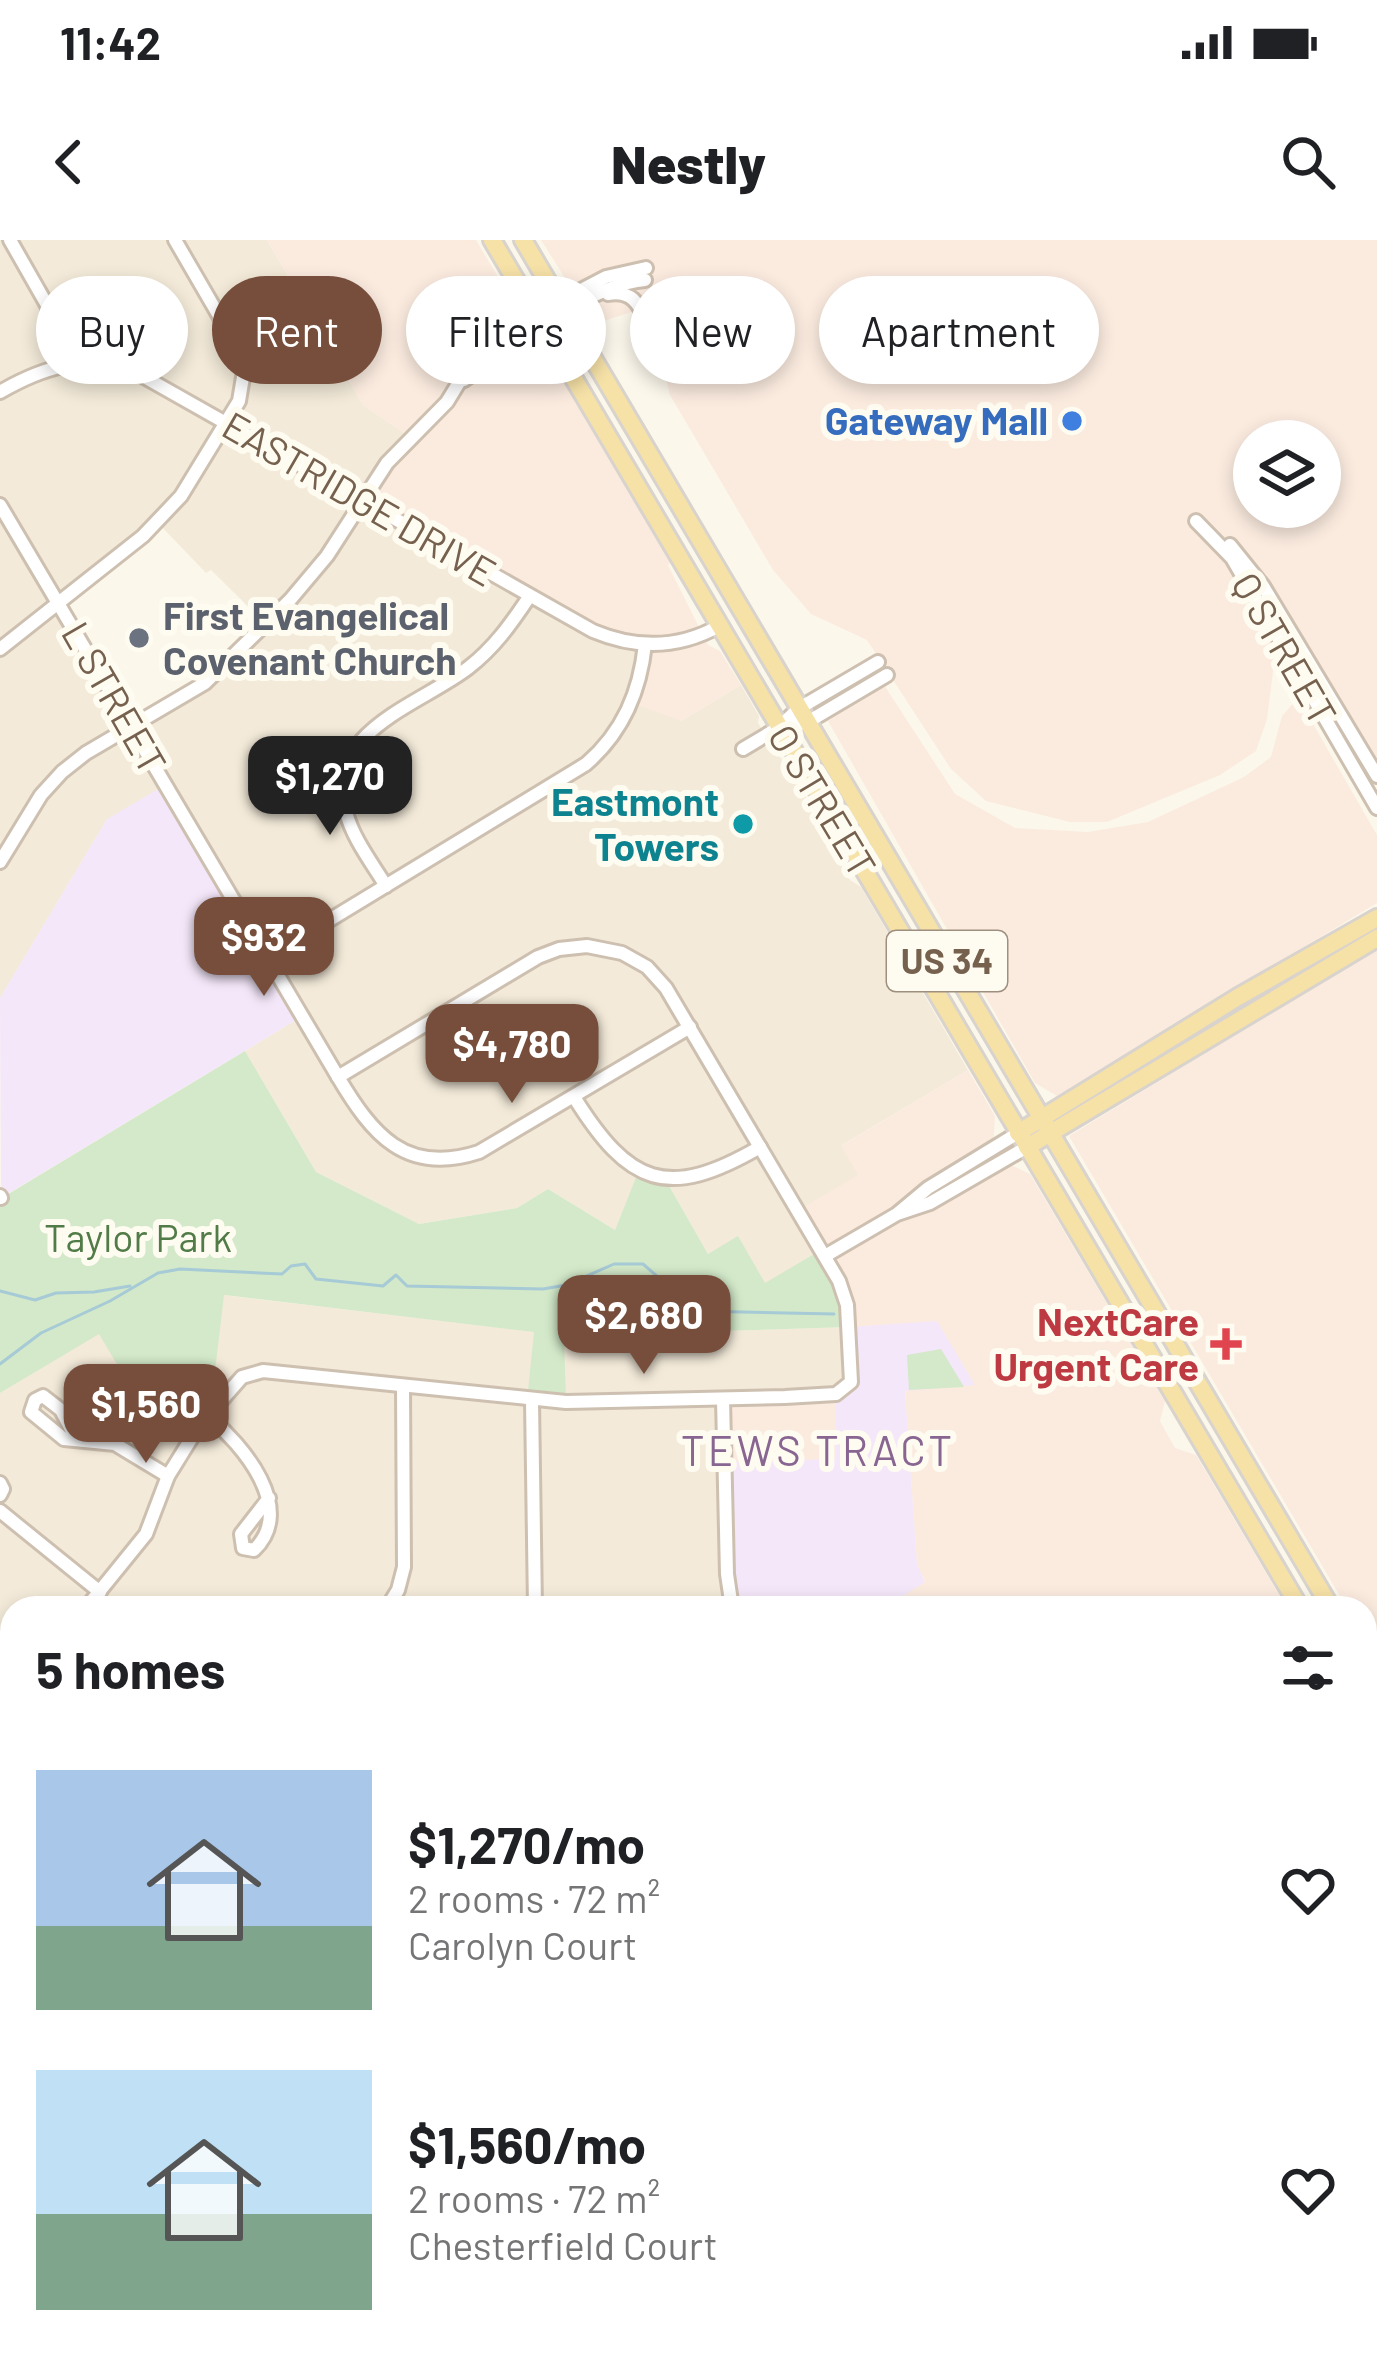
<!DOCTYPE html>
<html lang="en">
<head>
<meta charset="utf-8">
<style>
  :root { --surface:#fff; --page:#f6f6f6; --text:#202124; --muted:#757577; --accent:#764e3b }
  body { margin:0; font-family:Barlow,sans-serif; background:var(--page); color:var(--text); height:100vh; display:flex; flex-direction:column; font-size:45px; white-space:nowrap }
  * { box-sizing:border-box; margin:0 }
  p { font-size:39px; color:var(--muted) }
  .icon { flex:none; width:66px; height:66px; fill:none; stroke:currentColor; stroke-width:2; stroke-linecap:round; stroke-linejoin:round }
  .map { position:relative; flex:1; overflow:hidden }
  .sheet { position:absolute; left:0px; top:1356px; width:1377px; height:771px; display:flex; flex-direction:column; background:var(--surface); border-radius:36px 36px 0 0; box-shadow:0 6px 18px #0003 }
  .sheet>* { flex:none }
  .guide { position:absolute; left:36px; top:36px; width:1305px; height:108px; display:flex; gap:24px }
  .controls { position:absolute; left:1233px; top:180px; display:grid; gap:24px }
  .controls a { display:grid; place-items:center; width:108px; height:108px; border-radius:50%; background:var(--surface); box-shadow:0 6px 18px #0003; font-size:60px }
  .price { position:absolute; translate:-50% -102px; padding:0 27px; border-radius:24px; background:var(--accent); color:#fff; font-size:39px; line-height:78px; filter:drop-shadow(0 3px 6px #0008) }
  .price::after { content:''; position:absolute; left:50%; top:72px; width:36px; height:27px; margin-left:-18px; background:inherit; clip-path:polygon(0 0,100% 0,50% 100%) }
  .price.current { background:#222; color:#fff }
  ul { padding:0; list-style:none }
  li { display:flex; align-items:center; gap:36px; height:300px; padding:0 36px }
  li span { display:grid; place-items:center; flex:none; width:336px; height:240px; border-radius:0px; color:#555 }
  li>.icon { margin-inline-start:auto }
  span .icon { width:144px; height:144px; fill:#fffc; stroke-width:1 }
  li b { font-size:51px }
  h2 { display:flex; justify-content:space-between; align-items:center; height:144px; padding:0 36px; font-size:51px }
  .chip { padding:0 42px; border-radius:54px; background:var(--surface); box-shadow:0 6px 18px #0003; font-size:42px; line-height:108px }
  .chip.current { background:var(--accent); color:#fff }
  .status { display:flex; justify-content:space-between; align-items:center; height:84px; padding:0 60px; background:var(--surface); direction:ltr }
  .status svg { height:33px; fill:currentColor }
  header { display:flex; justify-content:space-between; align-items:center; height:156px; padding:0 36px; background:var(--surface); font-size:54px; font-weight:800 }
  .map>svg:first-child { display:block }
  .residential { fill:#f3ead9; fill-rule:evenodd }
  .commercial { fill:#fbebdf; fill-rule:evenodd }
  .education { fill:#f4e7f9 }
  .medical { fill:#f9dedf }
  .green { fill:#d3e9c9 }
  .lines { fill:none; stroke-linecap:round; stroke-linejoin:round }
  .stream { stroke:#a6cad6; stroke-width:3 }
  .minor-casing { stroke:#cec0b0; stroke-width:18 }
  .major-casing { stroke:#d9d3cd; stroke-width:22 }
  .minor { stroke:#fff; stroke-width:12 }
  .major { stroke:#f6e1a7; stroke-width:16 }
  .shop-dot { fill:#3f7fe0; stroke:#fefbf1; stroke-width:4.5 }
  .worship-dot { fill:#6b7280; stroke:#fefbf1; stroke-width:4.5 }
  .culture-dot { fill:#0f9aa8; stroke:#fefbf1; stroke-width:4.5 }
  .health-dot { fill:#e0444e; stroke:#fefbf1; stroke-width:4.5 }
  .labels { text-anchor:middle; stroke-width:12; stroke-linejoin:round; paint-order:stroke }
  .shield { fill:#fefbf1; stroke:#9f8f7f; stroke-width:3 }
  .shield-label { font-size:36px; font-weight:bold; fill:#76614e }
  .shop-label { font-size:39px; font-weight:bold; fill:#366cbe; stroke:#fefbf1; text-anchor:end }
  .street-label { font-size:39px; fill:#76614e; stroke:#fefbf1 }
  .worship-label { font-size:39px; font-weight:bold; fill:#5b616d; stroke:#fefbf1; text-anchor:start }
  .culture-label { font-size:39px; font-weight:bold; fill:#0d838f; stroke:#fefbf1; text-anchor:end }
  .park-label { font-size:39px; fill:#517b47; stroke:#fefbf1 }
  .health-label { font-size:39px; font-weight:bold; fill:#be3a42; stroke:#fefbf1; text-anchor:end }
  .neighbourhood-label { font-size:42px; letter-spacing:3px; fill:#886691; stroke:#fefbf1 }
</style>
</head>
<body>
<div class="status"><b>11:42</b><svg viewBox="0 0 49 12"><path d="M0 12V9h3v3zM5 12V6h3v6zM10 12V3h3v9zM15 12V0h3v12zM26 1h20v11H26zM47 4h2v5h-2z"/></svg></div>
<header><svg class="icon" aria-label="back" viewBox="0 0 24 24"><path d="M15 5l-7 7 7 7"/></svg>Nestly<svg class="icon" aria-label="search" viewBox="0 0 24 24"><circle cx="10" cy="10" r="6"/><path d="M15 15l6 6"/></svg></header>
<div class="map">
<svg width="1377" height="2126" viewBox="0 0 1377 2126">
  <rect width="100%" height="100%" fill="#fcf7eb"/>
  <g class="residential">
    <path d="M0 0H267L363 165 410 197 645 404 681 481 741 445 759 476 758 483 814 569 823 595 850 640 861 647 968 830 842 905 858 934 821 1010 765 1044 738 997 708 1014 664 937 639 931 615 990 548 949 517 968 419 984 316 932 245 811 301 777 107 579 0 758ZM158 283 206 333 211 330 266 384 198 448 132 486 58 363Z"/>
    <polygon points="223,1055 535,1092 527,1159 563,1096 849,1087 845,1150 785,1157 732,1368 12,1368 12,2115 231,2115 213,2126 0,2126 0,1153 99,1093"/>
    <polygon points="1365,1653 1377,1673 1377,2126 1248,2126 1250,2115 1365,2115"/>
    <polygon points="320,2115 504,2115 511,2126 302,2126"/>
  </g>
  <g class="commercial">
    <polygon points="267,0 476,0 514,64 521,97 545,111 671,322 668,325 708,405 720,411 741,445 681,481 632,463 645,404 614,399 363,260 410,197 363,165"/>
    <path d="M541 0H1377V523L1294 384 1275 416 1267 479 1256 511 1220 535 1107 582H1070L986 561 951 529 867 400 811 374 773 330 670 155 659 112 657 64 594 84ZM1254 201H1320V267H1254Z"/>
    <polygon points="884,445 955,554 1015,588 1088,592 1148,582 1244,537 1271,517 1282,476 1298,458 1377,595 1377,663 1057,856 1035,843 828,481"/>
    <polygon points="1377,709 1377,1419 1365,1398 1365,1368 1347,1368 1069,896"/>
    <polygon points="968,830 995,876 993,910 899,972 1003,921 1030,934 1165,1161 1160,1181 1175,1208 1196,1215 1287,1368 884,1368 925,1341 917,1325 905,1150 849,1087 797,971 858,935 841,906"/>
    <polygon points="836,1154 837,1220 724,1222 723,1159"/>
    <polygon points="1365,1505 1377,1518 1377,1673 1365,1653"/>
  </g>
  <g class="education">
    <polygon points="165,545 301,777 1,958 0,758 107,579"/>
    <polygon points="937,1081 975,1145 905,1151 917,1324 925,1342 884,1368 732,1368 724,1222 836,1219 836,1154 845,1150 849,1087"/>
  </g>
  <polygon class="medical" points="504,2115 1250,2115 1248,2126 511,2126"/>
  <g class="green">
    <polygon points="245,811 316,932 419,984 517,968 548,949 615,990 639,930 664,937 708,1014 738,996 765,1043 821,1010 839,1041 849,1087 564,1096 566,1162 527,1160 534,1092 224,1055 214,1139 124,1136 99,1094 0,1153 0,959"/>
    <polygon points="941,1109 964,1147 909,1150 907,1115"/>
  </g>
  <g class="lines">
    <g class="stream">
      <polyline points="0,1051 35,1060 56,1053 94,1052 130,1046"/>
      <polyline points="0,1124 41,1093 110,1061 158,1033 180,1029 282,1034 291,1026 305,1024 316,1039 383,1046 396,1035 407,1046 543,1049 566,1045 614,1024 643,1024 697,1071 834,1074"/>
      <polyline points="0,2062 12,2056"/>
    </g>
    <defs>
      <g id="minor">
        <polyline points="10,0 47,65 65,124"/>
        <path d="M608 54C631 50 639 63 647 82"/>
        <path d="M464 140C513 107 584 46 645 40"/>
        <path d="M0 152C43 127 83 115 132 130L593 391C636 409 678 409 719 386"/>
        <path d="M0 265 338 837C372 894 405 936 479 912L690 787"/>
        <polyline points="1196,281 1232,318 1377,568"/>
        <polyline points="1230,305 1263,346 1377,536"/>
        <polyline points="0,409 143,296 181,256 239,161 244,131 240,112 175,0"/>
        <polyline points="780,487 806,483 887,435"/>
        <polyline points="743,509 778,488 798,469 878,422"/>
        <polyline points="0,622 41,555 62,532 86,513 205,443 290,360 327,316 387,223 447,162 469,126 523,83 560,61 606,37 646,28"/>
        <path d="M386 646C372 623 353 599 346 572 323 491 418 466 468 428 494 408 511 384 529 357"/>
        <path d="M267 718 586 524C623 492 640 452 645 404"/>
        <path d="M574 857C629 945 667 961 760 907"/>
        <polyline points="0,956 1,958"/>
        <polyline points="898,973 928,948 1018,893"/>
        <polyline points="825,1016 897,974 930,963 1027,907"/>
        <polyline points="723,1159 727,1334 732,1368"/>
        <polyline points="532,1161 535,1368"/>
        <path d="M208 1176C243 1205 297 1269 254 1310L243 1308 241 1294 269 1258"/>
        <polyline points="75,1197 61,1170 43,1156 35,1160 31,1172 64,1199 115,1204 168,1236"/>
        <polyline points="0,1243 3,1249 0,1255"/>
        <polyline points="0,1271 100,1352"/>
        <polyline points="86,1368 146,1294 168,1236 199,1186 242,1137 263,1131 566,1162 785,1157 836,1154 851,1142 847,1065 839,1041 666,748 647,727 622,713 587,706 559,709 538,717 338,837"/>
        <polyline points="387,1368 398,1350 404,1327 403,1146"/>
        <polyline points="0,1513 12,1534"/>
        <polyline points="0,1625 12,1615"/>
        <polyline points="1365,1762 1377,1750"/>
        <polyline points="430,2115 437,2126"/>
        <polyline points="1323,2126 1325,2115"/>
      </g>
      <g id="major">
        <polyline points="492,0 1300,1368"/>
        <polyline points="523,0 1331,1368"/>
        <polyline points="1018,893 1238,757 1377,678"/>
        <polyline points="1027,907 1377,698"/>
        <polyline points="1365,1426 1377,1446"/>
        <polyline points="1365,1477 1377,1496"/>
        <polyline points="243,2126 261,2115"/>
        <polyline points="278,2126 296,2115"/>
      </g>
    </defs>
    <use href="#minor" class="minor-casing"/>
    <use href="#major" class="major-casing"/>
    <use href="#minor" class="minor"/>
    <use href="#major" class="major"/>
  </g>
  <circle class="shop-dot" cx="1072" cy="181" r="12"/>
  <circle class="worship-dot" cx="139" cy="398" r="12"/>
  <circle class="culture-dot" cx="743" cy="584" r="12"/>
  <path class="health-dot" d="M1220 1086h12v12h12v12h-12v12h-12v-12h-12v-12h12z"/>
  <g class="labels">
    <rect class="shield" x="887" y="691" width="120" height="60" rx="9"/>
    <g class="shield-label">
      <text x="947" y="734">US 34</text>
    </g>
    <g class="shop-label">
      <text x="1048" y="195">Gateway Mall</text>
    </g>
    <g class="street-label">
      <text transform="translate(359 259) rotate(30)" y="14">EASTRIDGE DRIVE</text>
      <text transform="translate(1284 409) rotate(60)" y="14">Q STREET</text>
      <text transform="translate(114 458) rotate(60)" y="14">L STREET</text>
      <text transform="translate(822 561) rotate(59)" y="14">O STREET</text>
    </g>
    <g class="worship-label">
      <text x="163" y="390">First Evangelical<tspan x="163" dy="45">Covenant Church</tspan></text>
    </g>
    <g class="culture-label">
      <text x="719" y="576">Eastmont<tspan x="719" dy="45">Towers</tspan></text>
    </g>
    <g class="park-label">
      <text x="138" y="1012">Taylor Park</text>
    </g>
    <g class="health-label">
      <text x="1199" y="1096">NextCare<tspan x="1199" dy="45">Urgent Care</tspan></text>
    </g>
    <g class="neighbourhood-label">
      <text x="818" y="1226">TEWS TRACT</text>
    </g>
  </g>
</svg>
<div class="controls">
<a><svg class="icon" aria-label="layers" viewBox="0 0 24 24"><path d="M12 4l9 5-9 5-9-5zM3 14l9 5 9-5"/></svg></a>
</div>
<b class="price current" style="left:330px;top:598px">$1,270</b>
<b class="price" style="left:264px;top:759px">$932</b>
<b class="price" style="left:512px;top:866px">$4,780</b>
<b class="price" style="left:644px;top:1137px">$2,680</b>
<b class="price" style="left:146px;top:1226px">$1,560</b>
<div class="guide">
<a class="chip">Buy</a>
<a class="chip current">Rent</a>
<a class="chip">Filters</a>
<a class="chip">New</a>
<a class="chip">Apartment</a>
</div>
<section class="sheet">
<h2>5 homes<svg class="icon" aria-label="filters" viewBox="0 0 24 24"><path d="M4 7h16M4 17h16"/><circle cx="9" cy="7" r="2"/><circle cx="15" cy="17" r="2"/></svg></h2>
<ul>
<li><span style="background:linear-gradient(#a9c7e8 65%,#7fa58c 0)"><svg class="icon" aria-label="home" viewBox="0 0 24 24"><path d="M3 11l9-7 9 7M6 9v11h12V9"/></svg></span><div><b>$1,270/mo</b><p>2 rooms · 72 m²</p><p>Carolyn Court</p></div><svg class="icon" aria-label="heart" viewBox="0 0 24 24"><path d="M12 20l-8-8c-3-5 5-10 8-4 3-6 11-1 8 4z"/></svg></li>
<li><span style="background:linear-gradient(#bfe0f5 60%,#7fa58c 0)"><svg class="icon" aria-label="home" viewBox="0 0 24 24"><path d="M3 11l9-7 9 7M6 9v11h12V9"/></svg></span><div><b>$1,560/mo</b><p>2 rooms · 72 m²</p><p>Chesterfield Court</p></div><svg class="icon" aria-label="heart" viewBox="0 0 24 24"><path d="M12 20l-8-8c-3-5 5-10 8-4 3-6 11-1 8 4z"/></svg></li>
</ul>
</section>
</div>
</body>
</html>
